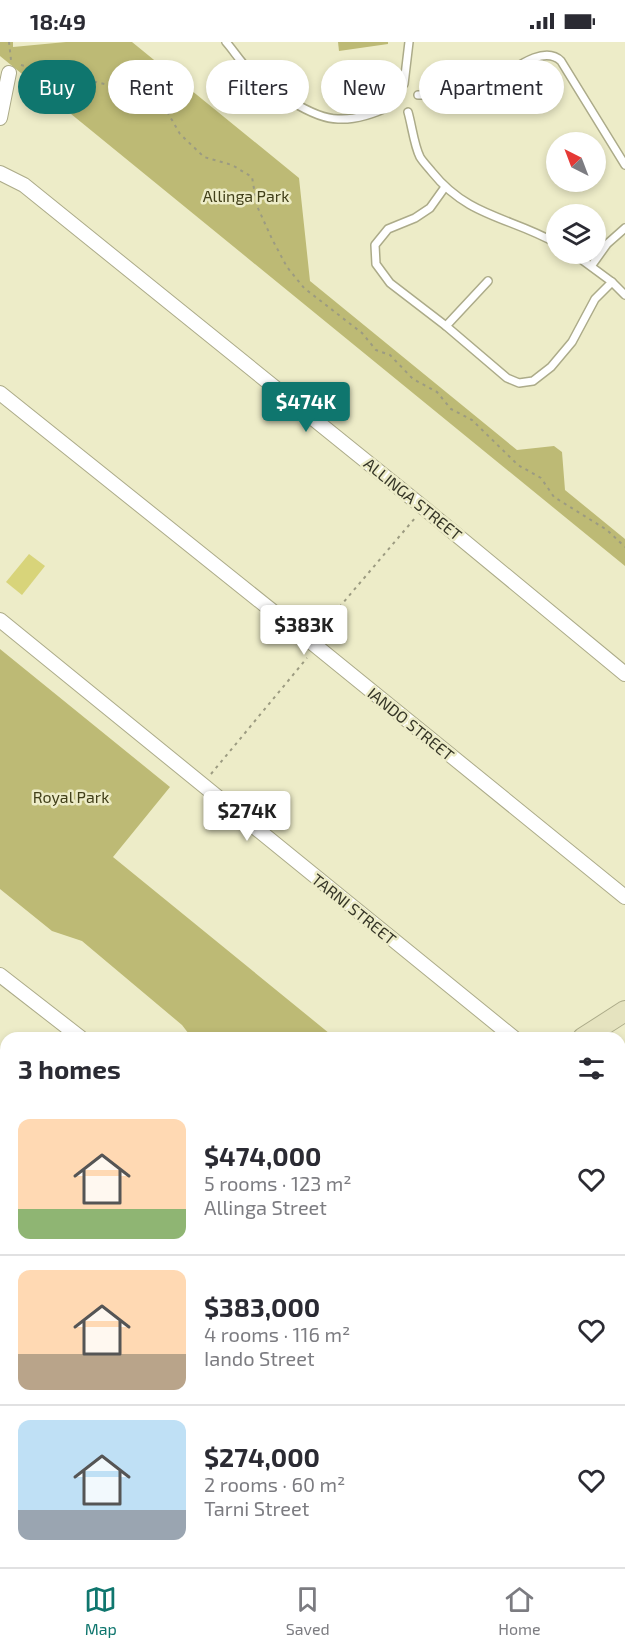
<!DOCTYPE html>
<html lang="en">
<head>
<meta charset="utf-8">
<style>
  :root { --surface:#fff; --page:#f2f2f3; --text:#2b2b33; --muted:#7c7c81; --line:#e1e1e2; --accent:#0f766e }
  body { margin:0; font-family:"Exo 2",sans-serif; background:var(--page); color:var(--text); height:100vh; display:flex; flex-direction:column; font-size:22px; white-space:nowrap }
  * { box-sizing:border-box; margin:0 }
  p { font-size:20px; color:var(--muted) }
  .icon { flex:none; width:33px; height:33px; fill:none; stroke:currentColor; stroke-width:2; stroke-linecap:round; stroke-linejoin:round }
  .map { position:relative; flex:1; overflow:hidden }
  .drawer { position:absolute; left:0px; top:990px; width:626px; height:536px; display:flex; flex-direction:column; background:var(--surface); border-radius:18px 18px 0 0; box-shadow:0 3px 9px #0003 }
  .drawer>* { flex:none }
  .banner { position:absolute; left:18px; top:18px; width:590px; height:54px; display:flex; gap:12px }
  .needle { width:39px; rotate:318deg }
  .controls { position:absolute; left:546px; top:90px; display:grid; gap:12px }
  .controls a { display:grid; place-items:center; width:60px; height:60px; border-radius:50%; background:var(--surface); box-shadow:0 3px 9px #0003; font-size:30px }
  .price { position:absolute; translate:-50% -51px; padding:0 14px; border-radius:6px; background:#fff; color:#222; font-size:20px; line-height:39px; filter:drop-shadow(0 2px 3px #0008) }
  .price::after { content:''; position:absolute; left:50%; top:36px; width:18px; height:14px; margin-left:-9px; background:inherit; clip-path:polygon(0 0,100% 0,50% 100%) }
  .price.selected { background:var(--accent); color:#fff }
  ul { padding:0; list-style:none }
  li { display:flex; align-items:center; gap:18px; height:150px; padding:0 18px }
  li+li { border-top:2px solid var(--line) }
  li span { display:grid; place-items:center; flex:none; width:168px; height:120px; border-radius:12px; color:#555 }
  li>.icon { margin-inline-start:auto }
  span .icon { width:72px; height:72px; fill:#fffc; stroke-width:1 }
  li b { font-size:26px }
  h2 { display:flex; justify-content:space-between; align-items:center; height:72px; padding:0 18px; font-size:26px }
  .tag { padding:0 21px; border-radius:27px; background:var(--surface); box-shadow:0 3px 9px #0003; font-size:21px; line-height:54px }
  .tag.selected { background:var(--accent); color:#fff }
  .status { display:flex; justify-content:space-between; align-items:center; height:42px; padding:0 30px; background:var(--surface); direction:ltr }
  .status svg { height:16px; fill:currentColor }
  .tab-bar { display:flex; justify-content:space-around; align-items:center; height:84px; border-top:2px solid var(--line); background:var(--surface); font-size:16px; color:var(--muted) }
  .tab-bar a { display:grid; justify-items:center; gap:3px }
  .tab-bar .selected { color:var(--accent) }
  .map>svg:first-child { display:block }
  .green { fill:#bdba75 }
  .forest { fill:#beba60 }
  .building { fill:#d8d47a }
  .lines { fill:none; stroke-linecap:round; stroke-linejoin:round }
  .lane-casing { stroke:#acab89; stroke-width:10 }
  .street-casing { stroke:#acab89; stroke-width:16 }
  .secondary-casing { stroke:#acab89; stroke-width:22 }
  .path { stroke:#9c9b81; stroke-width:2; stroke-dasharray:3 4.5; stroke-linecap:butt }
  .lane { stroke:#fff; stroke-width:7 }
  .street { stroke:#fff; stroke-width:14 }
  .secondary { stroke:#e5e3bf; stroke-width:20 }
  .labels { text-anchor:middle; stroke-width:5; stroke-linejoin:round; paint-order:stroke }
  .park-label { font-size:16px; fill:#413f19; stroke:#edecc8 }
  .street-label { font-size:16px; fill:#363627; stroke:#edecc8 }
</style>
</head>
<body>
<div class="status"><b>18:49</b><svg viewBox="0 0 49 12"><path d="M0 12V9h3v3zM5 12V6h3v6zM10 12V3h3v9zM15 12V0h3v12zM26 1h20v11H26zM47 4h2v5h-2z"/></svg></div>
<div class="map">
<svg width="625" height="1525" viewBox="0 0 625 1525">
  <rect width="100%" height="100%" fill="#edecc8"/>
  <g class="green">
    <polygon points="0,0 13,0 13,5 66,0 132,0 299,136 310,239 517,408 554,404 562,410 565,448 625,497 625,524 0,14"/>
    <polygon points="338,0 388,0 388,2 339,9"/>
    <polygon points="0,607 170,745 113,815 335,996 192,996 182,983 82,899 52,889 0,847"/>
  </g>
  <polygon class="forest" points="620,1307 625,1315 625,1525 0,1525 0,1505 6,1501 6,1520 620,1520"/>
  <polygon class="building" points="29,512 45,524 22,553 6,540"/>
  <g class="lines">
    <defs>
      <g id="lane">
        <path d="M226 0C234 9 241 21 250 29 269 46 312 77 338 77 356 78 376 71 392 63"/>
        <polyline points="404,42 409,0"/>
        <path d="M418 53C433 52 450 53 465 50 472 49 481 46 487 43 506 34 542 0 561 19L625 123"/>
        <path d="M408 70C412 84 414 103 420 115 423 120 428 125 432 130 468 175 510 175 556 201"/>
        <polyline points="445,145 430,166 415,176 388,187 375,203 376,222 390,241 446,284 507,336 519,341 533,339 551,325 572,300 595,257 612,240"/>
        <polyline points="574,212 612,240 625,253"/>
        <polyline points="592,223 607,202 625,186"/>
        <polyline points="446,284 488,239"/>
      </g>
      <g id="street">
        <polyline points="0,76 9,31"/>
        <polyline points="0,131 24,143 424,466 625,632"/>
        <polyline points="0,351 316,604 625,855"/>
        <polyline points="0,578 514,996"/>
        <polyline points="0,933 81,996"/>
        <polyline points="0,1164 6,1171"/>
        <polyline points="0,1250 6,1247"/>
        <polyline points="0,1475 6,1472"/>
      </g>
      <polyline id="secondary" points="583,996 625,969"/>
    </defs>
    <use href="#lane" class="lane-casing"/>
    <use href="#street" class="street-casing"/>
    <use href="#secondary" class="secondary-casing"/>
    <g class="path">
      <polyline points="9,0 11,18"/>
      <polyline points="21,23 135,49 161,59 180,92 204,115 232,123 252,135 257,164 272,197 287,225 304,246 362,291 376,308 390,313 413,337 437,350 451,367 472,378 518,423 541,436 554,455 607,488 625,505"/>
      <polyline points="320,588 415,476"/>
      <polyline points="211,732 307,616"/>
      <polyline points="620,1491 625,1501"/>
      <polyline points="76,1520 80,1525 85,1525"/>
    </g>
    <use href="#lane" class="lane"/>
    <use href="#street" class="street"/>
    <use href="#secondary" class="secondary"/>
  </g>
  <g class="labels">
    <g class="park-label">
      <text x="246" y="160">Allinga Park</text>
      <text x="71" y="761">Royal Park</text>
    </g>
    <g class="street-label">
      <text transform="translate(413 457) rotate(39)" y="6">ALLINGA STREET</text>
      <text transform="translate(411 682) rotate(39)" y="6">IANDO STREET</text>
      <text transform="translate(354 867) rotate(39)" y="6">TARNI STREET</text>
    </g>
  </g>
</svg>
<div class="controls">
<a><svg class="needle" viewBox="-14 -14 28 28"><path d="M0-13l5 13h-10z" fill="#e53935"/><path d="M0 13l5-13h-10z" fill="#7c7c81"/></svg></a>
<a><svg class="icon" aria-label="layers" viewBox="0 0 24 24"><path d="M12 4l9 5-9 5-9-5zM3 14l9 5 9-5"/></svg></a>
</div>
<b class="price selected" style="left:306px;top:391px">$474K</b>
<b class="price" style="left:304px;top:614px">$383K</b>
<b class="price" style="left:247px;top:800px">$274K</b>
<div class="banner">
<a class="tag selected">Buy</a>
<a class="tag">Rent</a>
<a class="tag">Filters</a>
<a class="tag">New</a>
<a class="tag">Apartment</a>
</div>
<section class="drawer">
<h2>3 homes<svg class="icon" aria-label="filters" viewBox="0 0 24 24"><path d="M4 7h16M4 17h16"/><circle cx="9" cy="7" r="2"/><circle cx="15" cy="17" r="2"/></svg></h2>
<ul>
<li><span style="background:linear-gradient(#ffd9b3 75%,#8fb573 0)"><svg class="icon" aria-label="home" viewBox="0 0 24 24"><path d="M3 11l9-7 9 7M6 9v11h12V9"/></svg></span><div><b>$474,000</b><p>5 rooms · 123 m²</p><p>Allinga Street</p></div><svg class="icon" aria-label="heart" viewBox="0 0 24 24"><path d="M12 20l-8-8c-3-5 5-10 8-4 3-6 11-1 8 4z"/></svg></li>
<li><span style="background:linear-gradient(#ffd9b3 70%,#b9a48a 0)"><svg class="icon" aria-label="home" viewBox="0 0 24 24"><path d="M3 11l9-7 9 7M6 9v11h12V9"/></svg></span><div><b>$383,000</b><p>4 rooms · 116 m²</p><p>Iando Street</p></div><svg class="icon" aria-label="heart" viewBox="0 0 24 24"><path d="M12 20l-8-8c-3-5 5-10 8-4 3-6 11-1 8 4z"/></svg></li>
<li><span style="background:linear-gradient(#bfe0f5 75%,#9aa5b1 0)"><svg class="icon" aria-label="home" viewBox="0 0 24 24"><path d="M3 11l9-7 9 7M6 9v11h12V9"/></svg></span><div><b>$274,000</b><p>2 rooms · 60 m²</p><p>Tarni Street</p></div><svg class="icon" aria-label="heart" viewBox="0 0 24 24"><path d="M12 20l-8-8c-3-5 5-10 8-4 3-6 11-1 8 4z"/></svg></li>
</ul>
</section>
</div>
<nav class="tab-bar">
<a class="selected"><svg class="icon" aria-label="map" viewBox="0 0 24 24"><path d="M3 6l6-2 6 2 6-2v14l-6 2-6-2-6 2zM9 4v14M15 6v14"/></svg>Map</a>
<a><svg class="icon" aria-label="saved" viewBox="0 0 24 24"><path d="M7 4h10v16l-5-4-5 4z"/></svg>Saved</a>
<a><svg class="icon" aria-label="home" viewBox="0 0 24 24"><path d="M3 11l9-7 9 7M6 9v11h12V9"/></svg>Home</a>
</nav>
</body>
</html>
